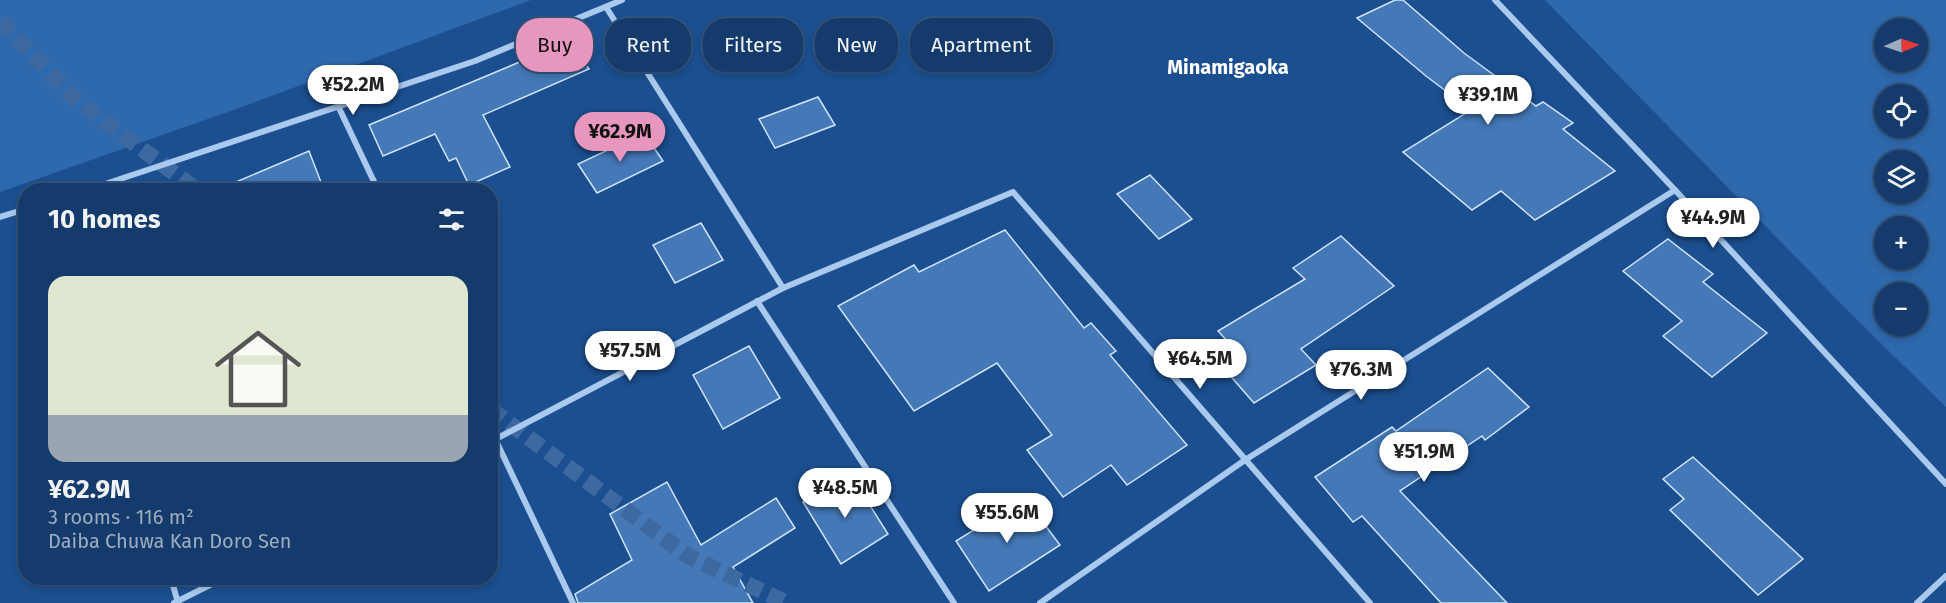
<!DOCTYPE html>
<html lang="en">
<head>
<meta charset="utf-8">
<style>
  :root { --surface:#143b6b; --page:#1d4271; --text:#f1f3f6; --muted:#9dadc1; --line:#33557e; --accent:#e797bd }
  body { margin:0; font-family:"Fira Sans",sans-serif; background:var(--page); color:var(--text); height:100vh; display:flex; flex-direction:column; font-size:22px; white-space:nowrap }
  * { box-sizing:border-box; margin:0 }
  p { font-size:20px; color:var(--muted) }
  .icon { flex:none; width:33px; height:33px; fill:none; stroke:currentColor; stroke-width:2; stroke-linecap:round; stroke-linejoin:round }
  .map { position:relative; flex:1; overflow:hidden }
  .panel { position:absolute; left:18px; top:183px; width:480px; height:402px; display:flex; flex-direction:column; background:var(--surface); border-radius:24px; box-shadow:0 3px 9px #0003,0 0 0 2px var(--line) }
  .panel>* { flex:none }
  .top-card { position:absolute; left:516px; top:18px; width:570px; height:54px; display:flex; gap:12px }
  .needle { width:39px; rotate:88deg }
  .tools { position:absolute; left:1874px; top:18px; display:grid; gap:12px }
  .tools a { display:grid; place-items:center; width:54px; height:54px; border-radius:50%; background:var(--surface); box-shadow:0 3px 9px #0003,0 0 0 2px var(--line); font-size:30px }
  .price { position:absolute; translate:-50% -51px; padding:0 14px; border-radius:21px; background:#fff; color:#222; font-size:20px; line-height:39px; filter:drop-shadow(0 2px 3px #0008) }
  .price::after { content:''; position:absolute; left:50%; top:36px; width:18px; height:14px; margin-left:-9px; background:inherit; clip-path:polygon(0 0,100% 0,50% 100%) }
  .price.on { background:var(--accent); color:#111 }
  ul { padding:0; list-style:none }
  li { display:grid; align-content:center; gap:12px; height:318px; padding:0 30px }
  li+li { border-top:2px solid var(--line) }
  li span { display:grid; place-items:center; height:186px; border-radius:18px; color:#555 }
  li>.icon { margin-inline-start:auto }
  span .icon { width:108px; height:108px; fill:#fffc; stroke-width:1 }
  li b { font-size:26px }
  h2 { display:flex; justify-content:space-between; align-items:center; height:72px; padding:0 30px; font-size:26px }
  .chip { padding:0 21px; border-radius:24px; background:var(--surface); box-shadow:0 3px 9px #0003,0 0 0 2px var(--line); font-size:21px; line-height:54px }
  .chip.on { background:var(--accent); color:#111 }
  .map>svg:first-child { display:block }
  .green { fill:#2e69ad; fill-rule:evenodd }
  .building { fill:#4478b7; stroke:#cfe3fa; stroke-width:1.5 }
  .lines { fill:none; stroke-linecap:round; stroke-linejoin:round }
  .trunk-tunnel { stroke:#3d69a0; stroke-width:16; stroke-dasharray:16 8; stroke-linecap:butt }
  .minor { stroke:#a9c9ee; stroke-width:6 }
  .labels { text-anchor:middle; stroke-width:4.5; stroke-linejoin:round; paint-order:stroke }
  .quarter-label { font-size:20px; font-weight:bold; fill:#fff; stroke:#1b4f8f }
</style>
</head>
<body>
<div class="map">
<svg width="1946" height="603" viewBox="0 0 1946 603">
  <rect width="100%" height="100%" fill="#1b4f8f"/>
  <g class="green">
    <polygon points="0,0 531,0 242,107 0,192"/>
    <path d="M1545 0H1946V407L1858 321ZM1884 28H1917V62H1884ZM1884 94H1917V128H1884ZM1884 160H1917V194H1884ZM1884 226H1917V260H1884ZM1884 292H1917V326H1884Z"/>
  </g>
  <g class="building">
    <polygon points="1395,0 1403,0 1464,53 1536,106 1543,102 1573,123 1563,129 1615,171 1535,220 1501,191 1472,210 1403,152 1471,110 1426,76 1357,18"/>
    <polygon points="570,41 589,69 483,115 510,167 469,185 456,158 449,161 435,134 383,156 369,125"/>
    <polygon points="818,97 835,125 775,148 759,119"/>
    <polygon points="644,133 663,161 597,193 578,164"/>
    <polygon points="309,151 324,190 217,190"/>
    <polygon points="1150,175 1192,219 1159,239 1117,194"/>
    <polygon points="701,223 723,260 675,283 653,245"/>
    <polygon points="1005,230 1084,328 1091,323 1116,351 1110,355 1187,445 1127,485 1111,465 1063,497 1027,450 1052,435 997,363 914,411 838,306 914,265 919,272"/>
    <polygon points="1341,236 1394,286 1301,349 1316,365 1254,403 1212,355 1230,344 1218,331 1305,279 1293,268"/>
    <polygon points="1668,239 1713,274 1703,282 1767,333 1712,377 1663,336 1682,321 1623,271"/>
    <polygon points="749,346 780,398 723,429 693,375"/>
    <polygon points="1488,368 1529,407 1485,440 1482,436 1400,491 1507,603 1441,603 1362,516 1353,522 1315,477 1392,427 1396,431"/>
    <polygon points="1693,457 1803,559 1758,595 1670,510 1684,499 1663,479"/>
    <polygon points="850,474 888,534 841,564 803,502"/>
    <polygon points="667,482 701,545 776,498 795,528 733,567 753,603 578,603 575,594 632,560 610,514"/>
    <polygon points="1025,498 1060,545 989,591 956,541"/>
  </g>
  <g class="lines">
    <g class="trunk-tunnel">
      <polyline points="0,21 77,101 197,190"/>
      <polyline points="490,409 688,556 787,603"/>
    </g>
    <g class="minor">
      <polyline points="1495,0 1675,190 1946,484"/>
      <polyline points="606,7 783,288"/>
      <polyline points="339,108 378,190"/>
      <polyline points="87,190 475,61 622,0"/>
      <polyline points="0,217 26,209"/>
      <polyline points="757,301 954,603"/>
      <polyline points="490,428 573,603"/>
      <polyline points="490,442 783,288 1013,192 1370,603"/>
      <polyline points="171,578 178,603"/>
      <polyline points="174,603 224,578"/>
      <polyline points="1040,603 1245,460 1675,190"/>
      <polyline points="1917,603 1946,576"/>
    </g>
  </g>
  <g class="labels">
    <g class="quarter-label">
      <text x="1228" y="74">Minamigaoka</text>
    </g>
  </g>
</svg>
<div class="tools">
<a><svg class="needle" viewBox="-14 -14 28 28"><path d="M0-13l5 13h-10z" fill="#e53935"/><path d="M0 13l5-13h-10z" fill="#9dadc1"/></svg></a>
<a><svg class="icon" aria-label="locate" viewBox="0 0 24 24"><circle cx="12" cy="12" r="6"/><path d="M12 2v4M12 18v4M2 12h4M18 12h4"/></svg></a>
<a><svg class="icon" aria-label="layers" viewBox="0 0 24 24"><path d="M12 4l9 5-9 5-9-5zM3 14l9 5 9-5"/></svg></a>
<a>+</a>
<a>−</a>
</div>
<b class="price" style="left:353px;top:116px">¥52.2M</b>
<b class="price" style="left:1488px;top:126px">¥39.1M</b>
<b class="price on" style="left:620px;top:163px">¥62.9M</b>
<b class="price" style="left:1713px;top:249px">¥44.9M</b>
<b class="price" style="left:630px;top:382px">¥57.5M</b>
<b class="price" style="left:1200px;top:390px">¥64.5M</b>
<b class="price" style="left:1361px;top:401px">¥76.3M</b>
<b class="price" style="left:1424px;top:483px">¥51.9M</b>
<b class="price" style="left:845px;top:519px">¥48.5M</b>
<b class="price" style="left:1007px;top:544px">¥55.6M</b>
<div class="top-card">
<a class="chip on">Buy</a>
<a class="chip">Rent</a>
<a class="chip">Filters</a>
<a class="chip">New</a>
<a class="chip">Apartment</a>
</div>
<section class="panel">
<h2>10 homes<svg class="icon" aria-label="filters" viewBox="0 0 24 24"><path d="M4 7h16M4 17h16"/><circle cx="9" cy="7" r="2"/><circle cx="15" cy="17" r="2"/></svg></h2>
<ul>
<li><span style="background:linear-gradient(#dfe7d0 75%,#9aa5b1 0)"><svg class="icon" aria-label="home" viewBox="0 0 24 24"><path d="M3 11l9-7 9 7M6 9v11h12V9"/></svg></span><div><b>¥62.9M</b><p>3 rooms · 116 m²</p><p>Daiba Chuwa Kan Doro Sen</p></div></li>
</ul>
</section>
</div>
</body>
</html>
